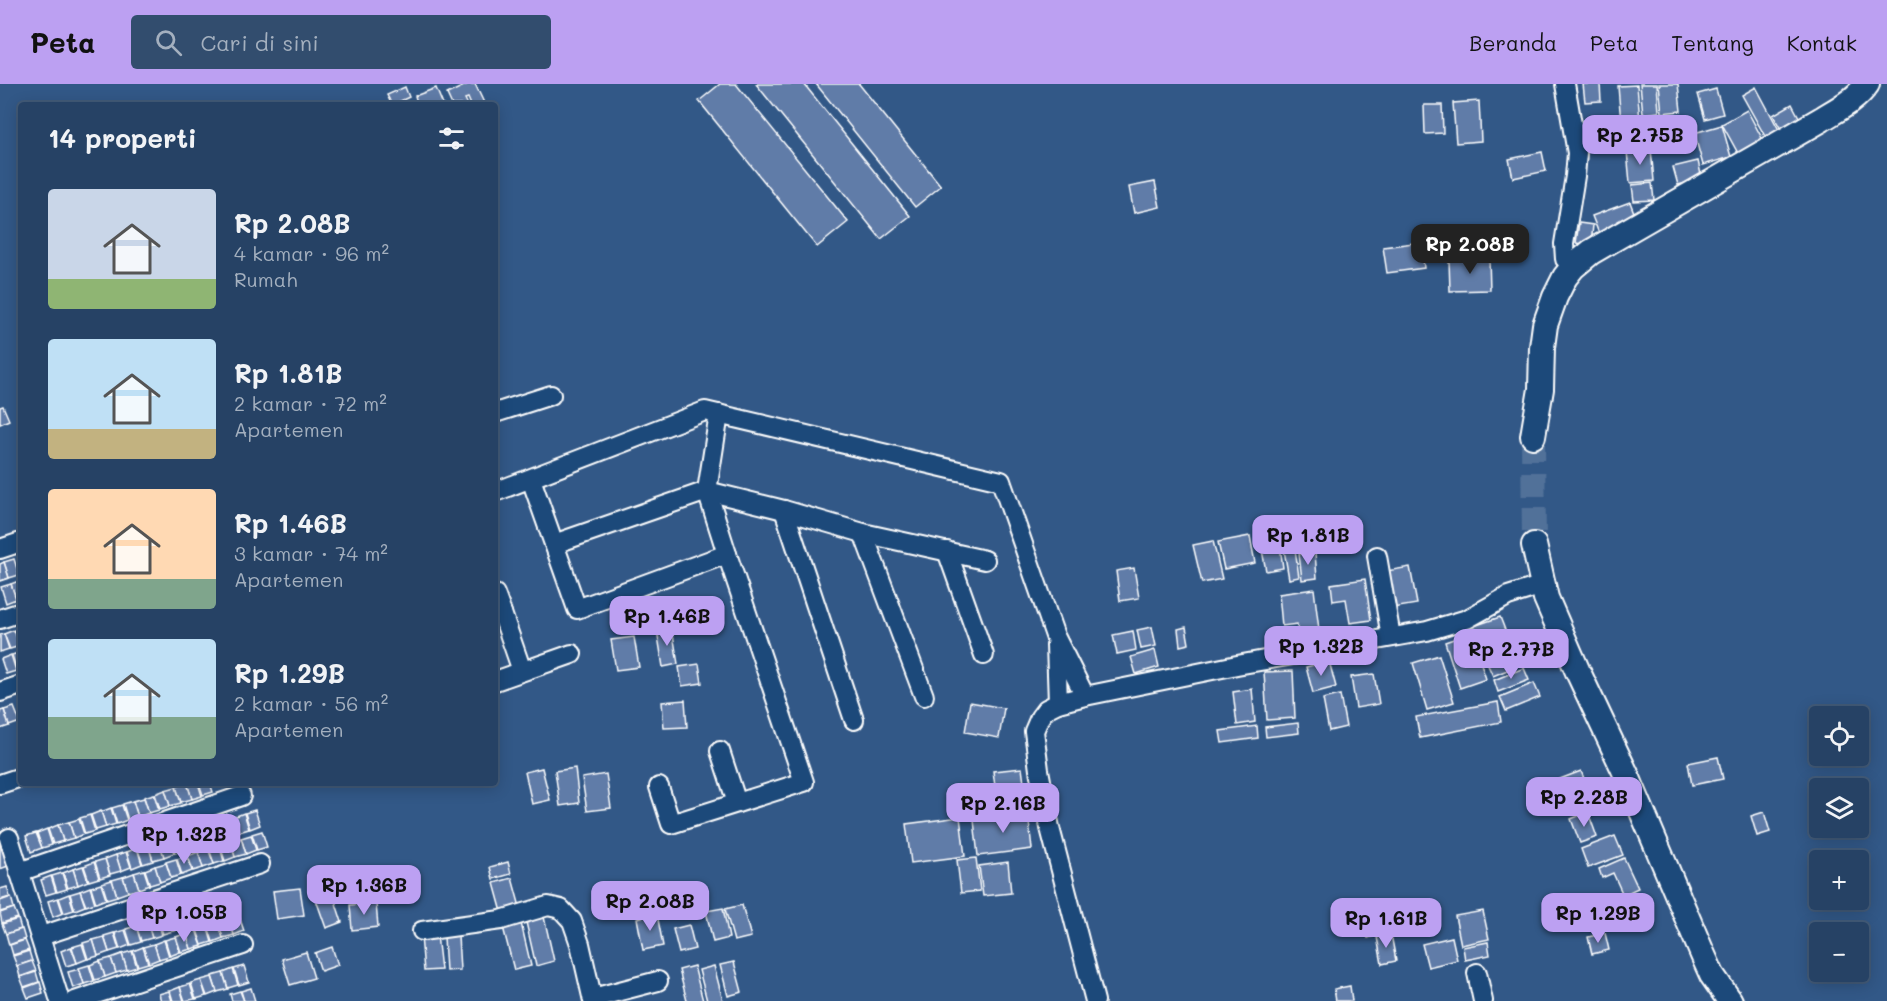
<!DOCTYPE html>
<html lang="id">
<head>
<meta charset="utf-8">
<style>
  :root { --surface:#264265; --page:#324d6e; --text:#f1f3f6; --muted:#a4b0bf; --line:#425b79; --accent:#bca0f2 }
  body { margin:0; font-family:Mali,sans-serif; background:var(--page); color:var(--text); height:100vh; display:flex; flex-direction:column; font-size:22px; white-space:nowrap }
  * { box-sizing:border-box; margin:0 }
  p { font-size:20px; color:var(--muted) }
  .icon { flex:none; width:33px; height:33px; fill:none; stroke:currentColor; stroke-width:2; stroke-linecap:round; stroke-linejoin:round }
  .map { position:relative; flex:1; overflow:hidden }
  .side { position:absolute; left:18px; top:18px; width:480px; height:684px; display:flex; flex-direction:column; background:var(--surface); border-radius:6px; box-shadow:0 3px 15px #0003,0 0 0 2px var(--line) }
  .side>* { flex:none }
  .fabs { position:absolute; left:1809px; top:622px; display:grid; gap:12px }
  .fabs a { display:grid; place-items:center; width:60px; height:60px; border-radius:6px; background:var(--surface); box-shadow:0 3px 15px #0003,0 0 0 2px var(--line); font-size:30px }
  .price { position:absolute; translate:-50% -51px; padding:0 14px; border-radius:12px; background:var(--accent); color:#111; font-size:20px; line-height:39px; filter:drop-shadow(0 2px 3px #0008) }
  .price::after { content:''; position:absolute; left:50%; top:36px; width:18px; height:14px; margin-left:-9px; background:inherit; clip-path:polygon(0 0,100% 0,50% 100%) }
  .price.current { background:#222; color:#fff }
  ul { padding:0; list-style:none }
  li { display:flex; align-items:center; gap:18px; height:150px; padding:0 30px }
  li span { display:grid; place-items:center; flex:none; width:168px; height:120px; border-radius:6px; color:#555 }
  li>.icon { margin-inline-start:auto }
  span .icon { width:72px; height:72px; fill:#fffc; stroke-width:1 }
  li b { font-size:26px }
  h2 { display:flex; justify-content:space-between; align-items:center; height:72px; padding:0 30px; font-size:26px }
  header { display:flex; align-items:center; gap:36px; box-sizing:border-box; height:84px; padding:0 30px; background:var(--accent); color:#111 }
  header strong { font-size:28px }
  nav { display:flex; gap:33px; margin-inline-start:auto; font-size:21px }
  .search { width:420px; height:54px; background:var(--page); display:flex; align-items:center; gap:15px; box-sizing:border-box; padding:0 21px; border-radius:6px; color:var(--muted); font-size:22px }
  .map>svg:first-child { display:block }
  .building { fill:#607ba8; stroke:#fff; stroke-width:1.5 }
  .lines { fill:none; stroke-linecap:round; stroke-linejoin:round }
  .secondary-tunnel { stroke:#517199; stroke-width:24; stroke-dasharray:24 12; stroke-linecap:butt }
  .street-casing { stroke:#fff; stroke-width:22 }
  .secondary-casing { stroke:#fff; stroke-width:28 }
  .street { stroke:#1f4a7a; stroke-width:18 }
  .secondary { stroke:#1f4a7a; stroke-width:24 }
</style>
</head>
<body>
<header>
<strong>Peta</strong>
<div class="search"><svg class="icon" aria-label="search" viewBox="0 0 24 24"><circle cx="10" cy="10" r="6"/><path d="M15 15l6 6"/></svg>Cari di sini</div>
<nav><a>Beranda</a><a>Peta</a><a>Tentang</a><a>Kontak</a></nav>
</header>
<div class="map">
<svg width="1887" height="917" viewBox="0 0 1887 917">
  <rect width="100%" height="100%" fill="#325887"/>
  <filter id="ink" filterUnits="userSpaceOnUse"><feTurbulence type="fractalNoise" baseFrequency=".0167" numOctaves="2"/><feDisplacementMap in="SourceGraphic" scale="12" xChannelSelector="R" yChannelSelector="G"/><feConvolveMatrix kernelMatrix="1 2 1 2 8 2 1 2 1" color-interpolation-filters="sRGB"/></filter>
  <g filter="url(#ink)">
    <g class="building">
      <polygon points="468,0 475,0 485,21 471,21 468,14 465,15 468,21 452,21 447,10"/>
      <polygon points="720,0 736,0 848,138 817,163 699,17"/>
      <polygon points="756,0 804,0 910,132 881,155"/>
      <polygon points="816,0 859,0 941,102 915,123"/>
      <polygon points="1583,0 1600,0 1601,17 1585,18"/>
      <polygon points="1640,0 1657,0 1659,28 1643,30"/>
      <polygon points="1659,0 1678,0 1681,27 1662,29"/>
      <polygon points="1637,1 1640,37 1621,39 1618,2"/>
      <polygon points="405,3 409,13 392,21 387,11"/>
      <polygon points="1756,3 1779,46 1766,54 1742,11"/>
      <polygon points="436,4 443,21 418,21 415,12"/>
      <polygon points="1716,5 1723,30 1705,35 1698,10"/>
      <polygon points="1479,17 1481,57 1456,59 1453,19"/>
      <polygon points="1792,20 1801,37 1782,47 1773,31"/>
      <polygon points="1424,21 1442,21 1443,49 1425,50"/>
      <polygon points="1747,26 1764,58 1739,71 1722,40"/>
      <polygon points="1722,41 1731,73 1703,81 1694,49"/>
      <polygon points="1659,44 1660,63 1638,65 1637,46"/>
      <polygon points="1651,65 1654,97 1630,99 1627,67"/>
      <polygon points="1542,68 1546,87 1513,94 1509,75"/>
      <polygon points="1698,77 1702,95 1678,101 1673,83"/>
      <polygon points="1155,98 1160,123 1134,129 1129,103"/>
      <polygon points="1652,99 1654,116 1634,117 1632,101"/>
      <polygon points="1630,118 1638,139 1600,152 1592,132"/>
      <polygon points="1579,139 1593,141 1591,161 1576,159"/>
      <polygon points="1421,158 1424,184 1387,189 1383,163"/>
      <polygon points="1489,174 1490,206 1450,207 1449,176"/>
      <polygon points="3,322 9,336 0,340 0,323"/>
      <polygon points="1250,452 1255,479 1224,485 1218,458"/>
      <polygon points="1213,457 1222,495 1202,499 1193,461"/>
      <polygon points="1280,462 1283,484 1266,487 1262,466"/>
      <polygon points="1295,465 1299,493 1289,495 1284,466"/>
      <polygon points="1315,469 1317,494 1302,496 1299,470"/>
      <polygon points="14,475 19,491 9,494 4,478"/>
      <polygon points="4,478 9,494 0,497 0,480"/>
      <polygon points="1410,483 1417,520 1393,524 1386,487"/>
      <polygon points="1134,484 1139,514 1120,517 1116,487"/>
      <polygon points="1365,495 1371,536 1350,539 1346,515 1333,517 1331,500"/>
      <polygon points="21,496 21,514 16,515 11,500"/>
      <polygon points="11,500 16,515 6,519 1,503"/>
      <polygon points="1314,505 1321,562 1300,564 1297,540 1282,542 1279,510"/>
      <polygon points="1500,533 1512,564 1486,574 1474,542"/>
      <polygon points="1152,543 1156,562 1141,565 1137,546"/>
      <polygon points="1186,543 1189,560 1180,562 1178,545"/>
      <polygon points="672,544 678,580 663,583 657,546"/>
      <polygon points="14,546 20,562 10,565 4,550"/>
      <polygon points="1133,547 1136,566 1117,570 1113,551"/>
      <polygon points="1471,549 1486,595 1460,604 1445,558"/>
      <polygon points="4,550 9,565 0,568 0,551"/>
      <polygon points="634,553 639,583 616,586 611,556"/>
      <polygon points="1525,562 1531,576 1493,592 1487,579"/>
      <polygon points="1155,566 1159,583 1136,590 1131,573"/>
      <polygon points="21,568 21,585 17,587 12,571"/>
      <polygon points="11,571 16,587 6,590 1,575"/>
      <polygon points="1439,571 1454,618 1427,626 1413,579"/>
      <polygon points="1329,577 1336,603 1313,609 1306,583"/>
      <polygon points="699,580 702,599 682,602 679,583"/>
      <polygon points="1524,584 1529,596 1498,608 1494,596"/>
      <polygon points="1293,587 1295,634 1267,636 1264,588"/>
      <polygon points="1374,590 1379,620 1356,624 1351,593"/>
      <polygon points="1534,599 1540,613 1506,627 1500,613"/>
      <polygon points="1252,605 1255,638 1237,641 1233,608"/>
      <polygon points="1340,611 1346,643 1329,647 1323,615"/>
      <polygon points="685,616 687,643 664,644 662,618"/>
      <polygon points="970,618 1004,624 999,654 965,648"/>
      <polygon points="1498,618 1501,638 1420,654 1416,633"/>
      <polygon points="14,623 20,638 9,642 4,626"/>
      <polygon points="4,626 9,642 0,645 0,627"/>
      <polygon points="1298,639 1299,649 1266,653 1265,643"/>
      <polygon points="1257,642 1258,654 1222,659 1220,647"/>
      <polygon points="1718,673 1723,695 1692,701 1688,679"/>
      <polygon points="542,684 550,716 532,720 525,688"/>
      <polygon points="575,684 579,719 560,722 555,687"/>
      <polygon points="1022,684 1026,714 997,717 993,687"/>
      <polygon points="1581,687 1592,715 1571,723 1560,695"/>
      <polygon points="606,690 611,724 587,727 582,694"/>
      <polygon points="187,699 198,699 202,712 192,715"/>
      <polygon points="187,699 192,715 181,718 176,703"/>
      <polygon points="199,699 210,699 213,708 203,711"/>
      <polygon points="176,703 181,719 170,722 165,706"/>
      <polygon points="165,706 170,722 160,725 155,710"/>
      <polygon points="154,710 159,726 149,729 144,713"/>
      <polygon points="144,714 149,729 138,733 133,717"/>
      <polygon points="133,717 138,733 128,736 123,720"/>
      <polygon points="122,721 127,736 117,740 112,724"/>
      <polygon points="111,724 116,740 106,743 101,728"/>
      <polygon points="255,726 260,741 250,745 245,729"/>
      <polygon points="101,727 106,743 96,746 91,731"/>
      <polygon points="1588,728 1597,753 1580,759 1571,735"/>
      <polygon points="1764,728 1770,748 1757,752 1751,732"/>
      <polygon points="244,729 249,745 239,748 234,733"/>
      <polygon points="1028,729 1032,765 978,772 974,736"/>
      <polygon points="90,731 95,747 85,750 80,734"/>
      <polygon points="233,733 239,748 228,752 223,736"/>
      <polygon points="960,733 965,772 911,779 906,740"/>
      <polygon points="79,735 84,750 74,754 69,738"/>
      <polygon points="223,736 228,752 218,755 213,740"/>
      <polygon points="69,738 74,754 63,757 58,741"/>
      <polygon points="212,740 217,755 207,759 202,743"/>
      <polygon points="58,741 63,757 53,760 48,745"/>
      <polygon points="201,743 206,759 196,762 191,747"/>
      <polygon points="47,745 52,761 42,764 37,749"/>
      <polygon points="191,747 196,762 186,766 181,750"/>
      <polygon points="262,747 267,763 257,766 252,750"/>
      <polygon points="36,749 42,764 31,768 26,752"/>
      <polygon points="180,750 185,766 175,769 170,754"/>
      <polygon points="251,751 256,766 246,770 241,754"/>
      <polygon points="1615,752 1623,771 1588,784 1581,765"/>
      <polygon points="169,754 174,769 164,773 159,757"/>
      <polygon points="241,754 246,770 235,773 230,758"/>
      <polygon points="4,757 11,781 0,785 0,759"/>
      <polygon points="159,757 164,773 153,776 148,761"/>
      <polygon points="230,757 235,773 225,777 220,761"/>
      <polygon points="148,761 153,777 143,780 137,764"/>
      <polygon points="219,761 224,777 214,780 209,764"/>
      <polygon points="137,764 142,780 132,784 127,768"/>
      <polygon points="208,765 214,780 203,784 198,768"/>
      <polygon points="126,768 131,783 121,787 116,771"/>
      <polygon points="198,768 203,784 193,787 188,772"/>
      <polygon points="116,771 121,787 110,790 105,775"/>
      <polygon points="187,772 192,787 182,791 177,775"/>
      <polygon points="976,774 980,807 961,809 957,776"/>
      <polygon points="1624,774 1638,804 1623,811 1613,789 1602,794 1599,785"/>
      <polygon points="105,775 110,791 100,794 95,778"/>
      <polygon points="176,775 181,791 171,794 166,778"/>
      <polygon points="94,778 99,794 89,797 84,782"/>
      <polygon points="508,778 511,790 493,795 490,783"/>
      <polygon points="1008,778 1011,809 983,812 979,782"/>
      <polygon points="166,779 171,794 160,798 155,782"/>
      <polygon points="83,782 88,797 78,801 73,785"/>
      <polygon points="155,782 160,798 150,801 145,786"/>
      <polygon points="73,785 78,801 68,804 63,789"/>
      <polygon points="144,786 149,801 139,805 134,789"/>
      <polygon points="62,789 67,805 57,808 52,792"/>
      <polygon points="134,789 139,805 128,808 123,793"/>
      <polygon points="51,792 56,808 46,811 41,796"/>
      <polygon points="123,793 128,808 117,812 112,796"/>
      <polygon points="512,794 520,823 502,828 494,799"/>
      <polygon points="112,796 117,812 107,815 102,799"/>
      <polygon points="101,800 106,815 96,819 91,803"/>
      <polygon points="7,803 10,813 0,816 0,805"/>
      <polygon points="90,803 95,819 86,822 80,807"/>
      <polygon points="300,804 304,831 277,835 273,807"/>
      <polygon points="80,807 85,822 75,826 70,810"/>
      <polygon points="332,807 342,838 326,844 315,813"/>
      <polygon points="69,810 74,826 64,829 59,814"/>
      <polygon points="232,811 237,826 227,829 222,814"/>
      <polygon points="1635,811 1646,835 1628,843 1617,819"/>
      <polygon points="11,813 14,824 0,828 0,817"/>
      <polygon points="58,814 63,829 53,833 48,817"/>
      <polygon points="221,814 227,830 216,833 211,817"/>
      <polygon points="211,817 216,833 206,836 201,821"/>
      <polygon points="376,819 378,843 352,846 350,821"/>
      <polygon points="200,821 205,837 195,840 190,824"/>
      <polygon points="742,821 751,853 734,857 725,825"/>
      <polygon points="14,824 18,834 2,839 0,829"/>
      <polygon points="723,824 729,854 713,858 706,827"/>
      <polygon points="189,825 195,840 184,844 179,828"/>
      <polygon points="1483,827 1489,855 1461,861 1455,832"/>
      <polygon points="179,828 184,843 174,847 169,831"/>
      <polygon points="1381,828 1388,848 1368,854 1361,834"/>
      <polygon points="657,830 663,862 643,866 637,834"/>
      <polygon points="168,832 173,847 163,850 158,835"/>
      <polygon points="239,832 244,847 234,851 229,835"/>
      <polygon points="544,833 554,877 536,882 526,838"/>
      <polygon points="18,835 21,845 6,850 2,840"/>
      <polygon points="157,835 162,851 152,854 147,839"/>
      <polygon points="229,835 234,851 223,854 218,839"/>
      <polygon points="147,838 152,854 141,857 136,842"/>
      <polygon points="218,839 223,854 213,858 208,842"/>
      <polygon points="521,839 531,882 514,886 503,843"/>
      <polygon points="689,841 695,865 679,869 673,845"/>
      <polygon points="136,842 141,858 131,861 126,845"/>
      <polygon points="207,842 212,858 202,861 197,846"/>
      <polygon points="22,845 25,855 9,861 6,850"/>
      <polygon points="125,846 130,861 120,865 115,849"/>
      <polygon points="196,846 202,862 191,865 186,849"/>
      <polygon points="114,849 119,865 109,868 104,852"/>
      <polygon points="186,849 191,865 181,868 176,853"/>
      <polygon points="1605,849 1609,866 1592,870 1588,853"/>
      <polygon points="1391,850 1396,877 1382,880 1377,853"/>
      <polygon points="437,851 441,886 424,887 421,852"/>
      <polygon points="458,852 460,886 446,887 444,853"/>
      <polygon points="104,853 109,868 98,872 93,856"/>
      <polygon points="175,853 180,868 170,872 165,856"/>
      <polygon points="1452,853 1457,876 1428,883 1422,860"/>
      <polygon points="25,856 29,866 13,871 10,861"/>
      <polygon points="93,856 98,872 88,875 83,859"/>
      <polygon points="164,856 169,872 159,875 154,860"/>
      <polygon points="1488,858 1490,871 1465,876 1463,863"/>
      <polygon points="82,860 87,875 77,879 72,863"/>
      <polygon points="154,860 159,875 149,879 143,863"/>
      <polygon points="71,863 77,879 66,882 61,867"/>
      <polygon points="143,863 148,879 138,882 133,867"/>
      <polygon points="332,863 338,881 321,887 315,869"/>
      <polygon points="29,867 32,877 17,882 13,872"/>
      <polygon points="132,867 137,883 127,886 122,870"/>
      <polygon points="306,868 314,894 290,901 282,875"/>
      <polygon points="122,870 127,886 116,889 111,874"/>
      <polygon points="111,874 116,889 105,893 100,877"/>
      <polygon points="32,877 36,887 20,893 17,882"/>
      <polygon points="100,877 105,893 95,896 90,881"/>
      <polygon points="734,878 742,908 728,912 720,881"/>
      <polygon points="89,881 94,897 84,900 79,884"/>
      <polygon points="244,882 249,898 239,901 234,885"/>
      <polygon points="694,882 703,917 687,917 679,886"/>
      <polygon points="714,882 723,917 707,917 699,886"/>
      <polygon points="79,885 84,900 73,904 68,888"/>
      <polygon points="233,885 238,901 228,904 223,889"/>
      <polygon points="36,888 39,898 24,903 20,893"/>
      <polygon points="223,889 228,905 217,908 212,892"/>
      <polygon points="212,893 217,908 207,912 201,896"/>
      <polygon points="201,896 206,912 196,915 191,899"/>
      <polygon points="40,898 43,909 28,914 24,904"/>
      <polygon points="190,900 195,915 185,917 180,903"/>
      <polygon points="1350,902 1352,917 1336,917 1334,905"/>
      <polygon points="180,903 184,917 173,917 170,907"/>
      <polygon points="251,904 255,917 244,917 241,907"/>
      <polygon points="169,907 172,917 161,917 159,910"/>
      <polygon points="240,907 244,917 232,917 230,910"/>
    </g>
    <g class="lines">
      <polyline class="secondary-tunnel" points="1533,352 1534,461"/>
      <defs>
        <g id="street">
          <polyline points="1565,0 1577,69 1575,92 1564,160 1565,175 1573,183"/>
          <polyline points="495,329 551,311"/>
          <polyline points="719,330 707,407 727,470"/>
          <polyline points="531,395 577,525 727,470 804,698 671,740 659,703"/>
          <polyline points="495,408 705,327 1001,397 1055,552 1085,612"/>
          <polyline points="784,426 854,636"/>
          <polyline points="863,449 924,612"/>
          <polyline points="554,460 707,407 784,426 863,449 985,476"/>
          <polyline points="0,465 21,458"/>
          <polyline points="947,467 984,571"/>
          <polyline points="1377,472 1391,553"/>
          <polyline points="495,510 502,529 495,531"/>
          <polyline points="502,529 522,587"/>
          <polyline points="0,535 21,528"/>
          <polyline points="1056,561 1058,619"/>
          <polyline points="495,597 572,570"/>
          <polyline points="0,608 21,601"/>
          <polyline points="720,667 737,719"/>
          <polyline points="0,700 21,693"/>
          <polyline points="9,754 60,917"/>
          <polyline points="19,788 241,712"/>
          <polyline points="422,847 501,836 548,822 561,825 572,837 580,860 593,917"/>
          <polyline points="41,852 260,780"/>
          <polyline points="1477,889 1483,917"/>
          <polyline points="593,914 658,897"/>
          <polyline points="75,917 243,861"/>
          <polyline points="1095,917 1050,744 1039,686 1034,647 1040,633 1046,625 1058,619 1085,612 1237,581 1427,547 1467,535 1508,512 1543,501"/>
        </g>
        <g id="secondary">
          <path d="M1533 352 1541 305 1542 263 1545 241 1555 213 1565 193 1573 183 1591 168 1822 35C1838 25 1856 16 1867 0"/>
          <polyline points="1534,461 1546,514 1578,588 1627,692 1703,871 1712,891 1730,917"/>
        </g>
      </defs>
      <use href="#street" class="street-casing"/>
      <use href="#secondary" class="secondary-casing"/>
      <use href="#street" class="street"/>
      <use href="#secondary" class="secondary"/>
    </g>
  </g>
</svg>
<div class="fabs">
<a><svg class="icon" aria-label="locate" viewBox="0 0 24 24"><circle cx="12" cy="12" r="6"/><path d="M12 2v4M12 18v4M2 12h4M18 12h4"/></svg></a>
<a><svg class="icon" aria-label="layers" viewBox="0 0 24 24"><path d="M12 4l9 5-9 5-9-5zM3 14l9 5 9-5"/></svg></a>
<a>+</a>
<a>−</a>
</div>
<b class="price" style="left:1640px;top:82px">Rp 2.75B</b>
<b class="price current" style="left:1470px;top:191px">Rp 2.08B</b>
<b class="price" style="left:1308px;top:482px">Rp 1.81B</b>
<b class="price" style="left:667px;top:563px">Rp 1.46B</b>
<b class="price" style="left:1321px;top:593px">Rp 1.32B</b>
<b class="price" style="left:1511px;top:596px">Rp 2.77B</b>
<b class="price" style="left:1584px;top:744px">Rp 2.28B</b>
<b class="price" style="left:1003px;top:750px">Rp 2.16B</b>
<b class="price" style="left:184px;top:781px">Rp 1.32B</b>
<b class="price" style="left:364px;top:832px">Rp 1.36B</b>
<b class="price" style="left:650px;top:848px">Rp 2.08B</b>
<b class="price" style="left:184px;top:859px">Rp 1.05B</b>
<b class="price" style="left:1598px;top:860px">Rp 1.29B</b>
<b class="price" style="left:1386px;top:865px">Rp 1.61B</b>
<section class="side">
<h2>14 properti<svg class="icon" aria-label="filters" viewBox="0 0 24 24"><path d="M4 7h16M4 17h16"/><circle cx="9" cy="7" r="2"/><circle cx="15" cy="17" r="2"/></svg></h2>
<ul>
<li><span style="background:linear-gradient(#c9d6e8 75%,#8fb573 0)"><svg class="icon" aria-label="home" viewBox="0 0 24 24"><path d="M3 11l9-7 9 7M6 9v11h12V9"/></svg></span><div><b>Rp 2.08B</b><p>4 kamar · 96 m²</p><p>Rumah</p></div></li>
<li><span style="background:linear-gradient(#bfe0f5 75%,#c2b280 0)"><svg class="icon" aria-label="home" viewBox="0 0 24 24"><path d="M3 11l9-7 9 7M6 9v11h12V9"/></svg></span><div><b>Rp 1.81B</b><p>2 kamar · 72 m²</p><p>Apartemen</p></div></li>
<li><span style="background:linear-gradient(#ffd9b3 75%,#7fa58c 0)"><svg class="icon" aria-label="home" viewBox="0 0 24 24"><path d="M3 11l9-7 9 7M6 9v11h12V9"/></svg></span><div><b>Rp 1.46B</b><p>3 kamar · 74 m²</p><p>Apartemen</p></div></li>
<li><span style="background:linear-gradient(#bfe0f5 65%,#7fa58c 0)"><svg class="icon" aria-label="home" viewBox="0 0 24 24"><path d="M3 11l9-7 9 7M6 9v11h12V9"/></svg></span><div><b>Rp 1.29B</b><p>2 kamar · 56 m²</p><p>Apartemen</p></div></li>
</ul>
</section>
</div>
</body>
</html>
